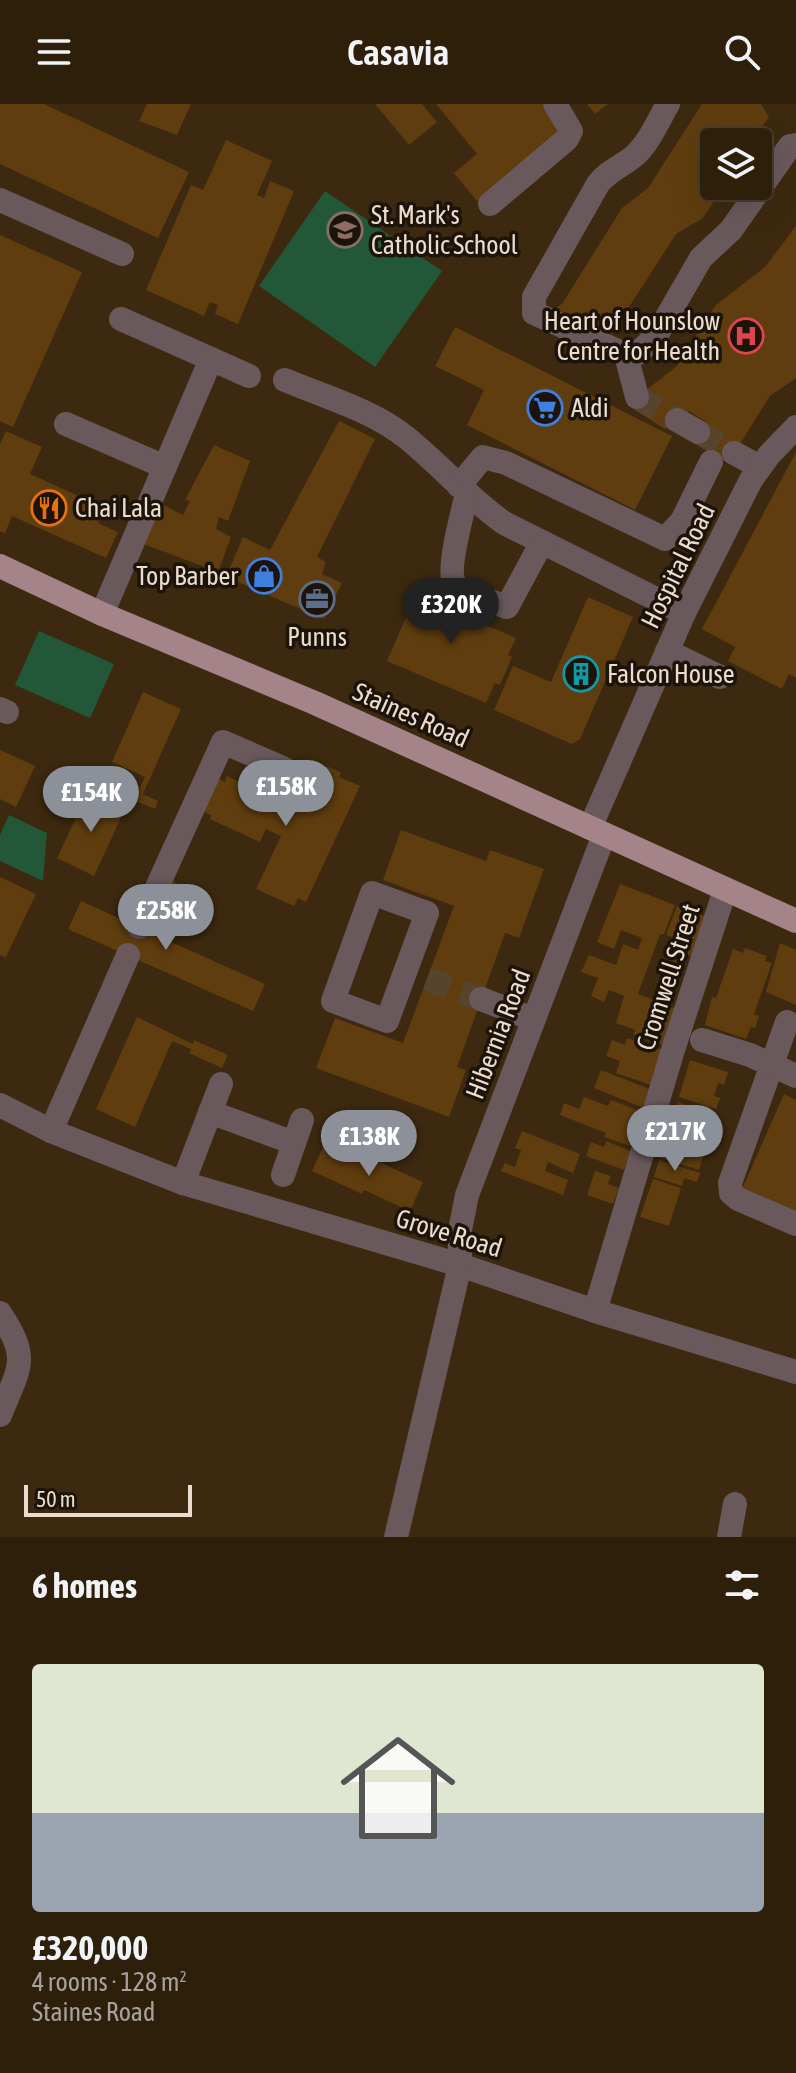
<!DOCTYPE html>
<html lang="en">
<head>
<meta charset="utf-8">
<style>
  :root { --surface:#2e1f0b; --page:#3a2c19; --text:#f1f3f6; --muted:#a7a29d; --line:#493d2c; --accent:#8c9099 }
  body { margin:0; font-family:"Asap Condensed",sans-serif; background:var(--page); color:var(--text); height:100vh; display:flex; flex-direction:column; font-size:30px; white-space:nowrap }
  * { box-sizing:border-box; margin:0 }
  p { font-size:26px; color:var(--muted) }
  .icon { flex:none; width:44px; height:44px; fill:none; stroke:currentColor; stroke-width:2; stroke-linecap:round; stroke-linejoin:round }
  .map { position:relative; height:1433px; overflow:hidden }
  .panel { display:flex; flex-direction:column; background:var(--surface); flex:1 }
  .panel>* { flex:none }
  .fabs { position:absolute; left:700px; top:24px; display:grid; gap:16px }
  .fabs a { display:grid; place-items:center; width:72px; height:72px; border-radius:8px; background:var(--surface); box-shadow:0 8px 32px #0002,0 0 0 2px var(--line); font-size:40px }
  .scale { position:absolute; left:24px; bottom:20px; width:168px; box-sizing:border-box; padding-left:8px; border:4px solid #eaddce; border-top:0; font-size:22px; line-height:28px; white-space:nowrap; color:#eaddce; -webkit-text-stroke:6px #1d1409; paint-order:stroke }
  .price { position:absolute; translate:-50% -68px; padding:0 18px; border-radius:28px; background:var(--accent); color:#fff; font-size:26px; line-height:52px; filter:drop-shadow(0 2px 4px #0008) }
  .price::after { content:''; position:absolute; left:50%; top:48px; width:24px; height:18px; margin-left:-12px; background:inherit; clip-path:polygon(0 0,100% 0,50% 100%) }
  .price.on { background:#222; color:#fff }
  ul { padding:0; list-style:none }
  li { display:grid; align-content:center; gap:16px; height:424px; padding:0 32px }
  li span { display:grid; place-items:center; height:248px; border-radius:8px; color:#555 }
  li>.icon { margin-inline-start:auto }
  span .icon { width:144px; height:144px; fill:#fffc; stroke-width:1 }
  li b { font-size:34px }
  h2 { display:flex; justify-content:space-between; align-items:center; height:96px; padding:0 32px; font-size:34px }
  header { display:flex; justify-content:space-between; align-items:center; height:104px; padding:0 32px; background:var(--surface); font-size:36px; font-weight:600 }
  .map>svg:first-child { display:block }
  .green { fill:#225738 }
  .building { fill:#5f3d0f }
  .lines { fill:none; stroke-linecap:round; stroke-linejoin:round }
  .minor-tunnel { stroke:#57442c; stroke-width:24; stroke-dasharray:24 12; stroke-linecap:butt }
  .minor { stroke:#69595c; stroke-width:24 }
  .major { stroke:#a48389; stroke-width:24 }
  .labels { text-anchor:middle; stroke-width:7; stroke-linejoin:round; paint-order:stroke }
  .poi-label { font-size:26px; fill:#eaddce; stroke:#1d1409; text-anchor:start }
  .street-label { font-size:26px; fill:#eaddce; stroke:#1d1409 }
</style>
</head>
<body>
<header><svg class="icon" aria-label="menu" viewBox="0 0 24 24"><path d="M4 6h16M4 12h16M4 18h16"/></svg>Casavia<svg class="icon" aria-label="search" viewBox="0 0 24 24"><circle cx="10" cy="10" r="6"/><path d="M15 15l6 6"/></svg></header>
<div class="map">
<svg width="796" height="1433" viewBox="0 0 796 1433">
  <rect width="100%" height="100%" fill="#3d290f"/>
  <g class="green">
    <polygon points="325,87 442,167 375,263 259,182"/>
    <polygon points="39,527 114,560 90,614 15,581"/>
    <polygon points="9,711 47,729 43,777 0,757 0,731"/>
  </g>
  <g class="building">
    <polygon points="0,0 44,0 189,68 158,134 0,60"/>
    <polygon points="147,0 191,0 177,31 139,17"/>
    <polygon points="375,0 422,0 437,18 409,41"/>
    <polygon points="436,0 544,0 561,20 555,25 559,29 477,97 454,69 477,50"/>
    <polygon points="587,0 608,0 595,10"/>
    <polygon points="702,0 761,0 769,13 752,38 714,38 714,82 724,82 703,114 676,130 618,220 601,232 550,207 562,200 622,104 648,84"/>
    <polygon points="226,36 272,57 257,91 264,94 270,77 294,87 238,220 215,210 218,201 210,198 204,212 146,186 191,81 203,86"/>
    <polygon points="796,122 796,274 770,292 728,359 692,337 705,317 689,307 665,325 627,301 677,262 715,202 765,163"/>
    <polygon points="0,131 82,168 13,323 0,317"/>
    <polygon points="455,223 672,332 635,406 467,321 484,286 435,262"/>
    <polygon points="339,317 375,335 317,453 326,458 322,470 342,479 324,515 226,473 243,433 270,446"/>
    <polygon points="6,327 42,343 30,370 105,404 98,419 118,428 106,454 12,412 5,429 0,427 0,340"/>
    <polygon points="214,341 250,357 228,417 219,413 216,425 231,433 218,468 141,439 162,400 183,411 190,397 185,396"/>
    <polygon points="796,348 796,574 789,570 782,585 728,557 735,543 702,525"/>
    <polygon points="421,479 457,495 452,506 516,534 508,551 512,553 500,581 495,579 486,599 387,557"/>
    <polygon points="588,493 633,513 580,635 572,640 494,606 513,562 551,578"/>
    <polygon points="143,588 181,605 143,690 158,697 155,705 114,688 118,679 138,688 145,673 112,658"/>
    <polygon points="0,646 35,662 16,703 0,695"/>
    <polygon points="327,662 341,669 339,673 360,682 306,798 298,794 294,802 256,785 281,732 266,725 260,738 210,715 211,711 197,705 213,672 225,678 227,672 280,697 276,706 287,711 304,672 327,683 333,671 325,667"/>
    <polygon points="89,687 125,705 94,772 57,754"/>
    <polygon points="401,726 486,757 490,746 544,765 519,834 505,829 457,963 466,966 449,1013 316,964 335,914 403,939 454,802 383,776"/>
    <polygon points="0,773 36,790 6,853 0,851"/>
    <polygon points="166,774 177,779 162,812 159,811 151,829 265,880 253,907 68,825 81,797 147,827"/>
    <polygon points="620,780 675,801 664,830 660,830 638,890 677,905 663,941 633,930 635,926 616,919 624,892 609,886 604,898 591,892 598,874 581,868 589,851 616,861 623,840 638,846 642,834 621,826 614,845 597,838"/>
    <polygon points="677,802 712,815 699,855 681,848 672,873 660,868 673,833 666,831"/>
    <polygon points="780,839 796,846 796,901 766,888"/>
    <polygon points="745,844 767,852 765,857 772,859 754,910 759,912 755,924 751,923 746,935 705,921 712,893 716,894 733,845 743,849"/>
    <polygon points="137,913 193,940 194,936 228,951 222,964 189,949 191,945 172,937 135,1023 96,1005"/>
    <polygon points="627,934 666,947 654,982 616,969 620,957 606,952 612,936 625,941"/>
    <polygon points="690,956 728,968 724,981 718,979 714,992 720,994 716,1005 679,993"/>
    <polygon points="601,966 652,986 646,1005 594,984"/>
    <polygon points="784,990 796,996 796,1109 742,1085"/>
    <polygon points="584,993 608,1002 611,996 645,1009 633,1043 604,1033 606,1029 560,1011 564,999 579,1005"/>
    <polygon points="678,998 717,1011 712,1030 701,1027 695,1046 704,1049 699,1066 660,1054"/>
    <polygon points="522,1027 580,1050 573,1069 548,1058 545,1067 568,1076 563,1091 501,1067 505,1059 515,1063 521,1046 515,1044"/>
    <polygon points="606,1037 631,1047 624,1066 586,1052 591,1038 604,1043"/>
    <polygon points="324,1041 372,1063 375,1056 423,1078 410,1107 364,1086 362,1090 312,1067"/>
    <polygon points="659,1056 700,1069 697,1078 684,1074 682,1082 654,1073"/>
    <polygon points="595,1067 611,1072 608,1080 619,1084 613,1100 587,1091"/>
    <polygon points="653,1075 681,1084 669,1122 640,1113"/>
  </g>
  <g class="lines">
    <g class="minor-tunnel">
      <polyline points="637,293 677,316"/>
      <polyline points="698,328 734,349"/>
      <polyline points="427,875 481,895"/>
    </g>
    <g class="minor">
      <path d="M668 0C658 17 648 41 633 53 620 63 608 67 598 80L534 193V209L626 251 638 249 656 232 701 154 731 126 790 42 796 41"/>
      <polyline points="0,96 122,150"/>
      <polyline points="490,100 567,35 571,27 555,0"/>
      <polyline points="626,251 637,293"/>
      <polyline points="211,255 249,272"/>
      <path d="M285 276C325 293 372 306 407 334 440 361 469 394 504 419L684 509"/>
      <polyline points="677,316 698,328"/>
      <polyline points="66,320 165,363"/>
      <polyline points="734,349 760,363"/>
      <polyline points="459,382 483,353 506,359 665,435 682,417 711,358"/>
      <path d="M467 390C463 406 447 465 454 479 459 487 497 499 507 503L542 438"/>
      <polyline points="102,510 211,255 121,215"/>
      <polyline points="667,547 720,573"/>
      <polyline points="0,605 7,608"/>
      <polyline points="590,724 684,509 751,376 769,351 796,323"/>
      <polygon points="372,789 427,809 387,917 333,897"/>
      <polyline points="139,823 223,638 285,665"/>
      <polyline points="481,895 533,915"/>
      <polyline points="787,918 730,1079 731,1089 738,1095 796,1120"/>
      <polyline points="702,936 750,951 796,972"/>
      <polyline points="0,1001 51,1027 183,1079 460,1161 595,1207 796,1268"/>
      <polyline points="210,1008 294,1039"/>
      <polyline points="51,1027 128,851"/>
      <polyline points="283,1071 302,1016"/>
      <polyline points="183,1079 221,980"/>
      <polyline points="595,1207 672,949 725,786"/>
      <path d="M0 1209C31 1256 19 1263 0 1311"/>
      <polyline points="396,1433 460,1161 460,1126 467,1091 604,731"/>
      <polyline points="729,1433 735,1400"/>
    </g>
    <polyline class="major" points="0,462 102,510 315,599 796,817"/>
  </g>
  <defs>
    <symbol id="school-ring" viewBox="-11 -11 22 22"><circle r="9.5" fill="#1d1409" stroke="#8d6e63" stroke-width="1.5"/><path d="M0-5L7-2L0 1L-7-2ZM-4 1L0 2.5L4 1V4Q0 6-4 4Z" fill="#8d6e63"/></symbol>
    <symbol id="hospital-ring" viewBox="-11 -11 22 22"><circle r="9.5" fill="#1d1409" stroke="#e0444e" stroke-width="1.5"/><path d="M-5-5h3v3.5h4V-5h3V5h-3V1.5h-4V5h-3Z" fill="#e0444e"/></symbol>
    <symbol id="supermarket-ring" viewBox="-11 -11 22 22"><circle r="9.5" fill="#1d1409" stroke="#3f7fe0" stroke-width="1.5"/><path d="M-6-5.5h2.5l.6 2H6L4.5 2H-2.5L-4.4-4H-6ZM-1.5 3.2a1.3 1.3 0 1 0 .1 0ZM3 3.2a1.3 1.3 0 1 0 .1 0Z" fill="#3f7fe0"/></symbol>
    <symbol id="restaurant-ring" viewBox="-11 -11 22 22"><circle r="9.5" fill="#1d1409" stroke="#e8710a" stroke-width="1.5"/><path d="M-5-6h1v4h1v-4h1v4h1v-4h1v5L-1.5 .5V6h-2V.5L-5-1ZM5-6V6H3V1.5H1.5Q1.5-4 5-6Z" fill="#e8710a"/></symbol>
    <symbol id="shop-ring" viewBox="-11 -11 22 22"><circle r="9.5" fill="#1d1409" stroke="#3f7fe0" stroke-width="1.5"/><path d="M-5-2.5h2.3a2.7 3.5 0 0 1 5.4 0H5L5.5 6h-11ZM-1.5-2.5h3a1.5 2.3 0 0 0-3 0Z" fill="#3f7fe0"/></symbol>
    <symbol id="office-ring" viewBox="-11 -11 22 22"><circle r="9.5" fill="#1d1409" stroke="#5c6f8a" stroke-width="1.5"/><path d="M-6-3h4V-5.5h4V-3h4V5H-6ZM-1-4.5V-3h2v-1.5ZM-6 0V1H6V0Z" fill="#5c6f8a"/></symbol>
    <symbol id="building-ring" viewBox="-11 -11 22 22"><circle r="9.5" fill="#1d1409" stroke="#0f9aa8" stroke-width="1.5"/><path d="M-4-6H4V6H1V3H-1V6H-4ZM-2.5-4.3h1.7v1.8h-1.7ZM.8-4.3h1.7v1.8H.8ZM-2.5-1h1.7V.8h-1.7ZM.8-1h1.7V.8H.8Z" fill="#0f9aa8"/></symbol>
  </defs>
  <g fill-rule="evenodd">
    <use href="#school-ring" x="325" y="106" width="40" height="40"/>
    <use href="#hospital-ring" x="726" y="212" width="40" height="40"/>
    <use href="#supermarket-ring" x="525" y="284" width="40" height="40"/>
    <use href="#restaurant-ring" x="29" y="384" width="40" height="40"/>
    <use href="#shop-ring" x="244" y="452" width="40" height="40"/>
    <use href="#office-ring" x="297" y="475" width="40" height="40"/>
    <use href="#building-ring" x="561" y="550" width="40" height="40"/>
  </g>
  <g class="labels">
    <g class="poi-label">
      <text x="371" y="120">St. Mark's<tspan x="371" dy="30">Catholic School</tspan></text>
      <text x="720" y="226" text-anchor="end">Heart of Hounslow<tspan x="720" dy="30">Centre for Health</tspan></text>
      <text x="571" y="313">Aldi</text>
      <text x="75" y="413">Chai Lala</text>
      <text x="238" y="481" text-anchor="end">Top Barber</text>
      <text x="317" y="542" text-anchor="middle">Punns</text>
      <text x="607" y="579">Falcon House</text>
    </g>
    <g class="street-label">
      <text transform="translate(678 462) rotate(-64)" y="9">Hospital Road</text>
      <text transform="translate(411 611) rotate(24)" y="9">Staines Road</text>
      <text transform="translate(668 873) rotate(-72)" y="9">Cromwell Street</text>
      <text transform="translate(498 930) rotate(-69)" y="9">Hibernia Road</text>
      <text transform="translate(449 1129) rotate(17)" y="9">Grove Road</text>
    </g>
  </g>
</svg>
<div class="fabs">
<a><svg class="icon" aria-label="layers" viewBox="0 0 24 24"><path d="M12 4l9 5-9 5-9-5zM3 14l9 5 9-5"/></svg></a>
</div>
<div class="scale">50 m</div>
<b class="price on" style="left:451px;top:542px">£320K</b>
<b class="price" style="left:286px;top:724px">£158K</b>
<b class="price" style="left:91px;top:730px">£154K</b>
<b class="price" style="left:166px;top:848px">£258K</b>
<b class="price" style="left:675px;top:1069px">£217K</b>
<b class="price" style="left:369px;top:1074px">£138K</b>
</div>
<section class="panel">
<h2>6 homes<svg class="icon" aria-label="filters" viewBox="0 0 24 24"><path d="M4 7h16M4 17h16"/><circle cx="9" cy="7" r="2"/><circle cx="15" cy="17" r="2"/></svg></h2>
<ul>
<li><span style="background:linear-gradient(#dfe7d0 60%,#9aa5b1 0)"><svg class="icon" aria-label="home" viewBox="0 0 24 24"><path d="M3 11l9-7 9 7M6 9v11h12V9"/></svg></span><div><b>£320,000</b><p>4 rooms · 128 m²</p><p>Staines Road</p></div></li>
</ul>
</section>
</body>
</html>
